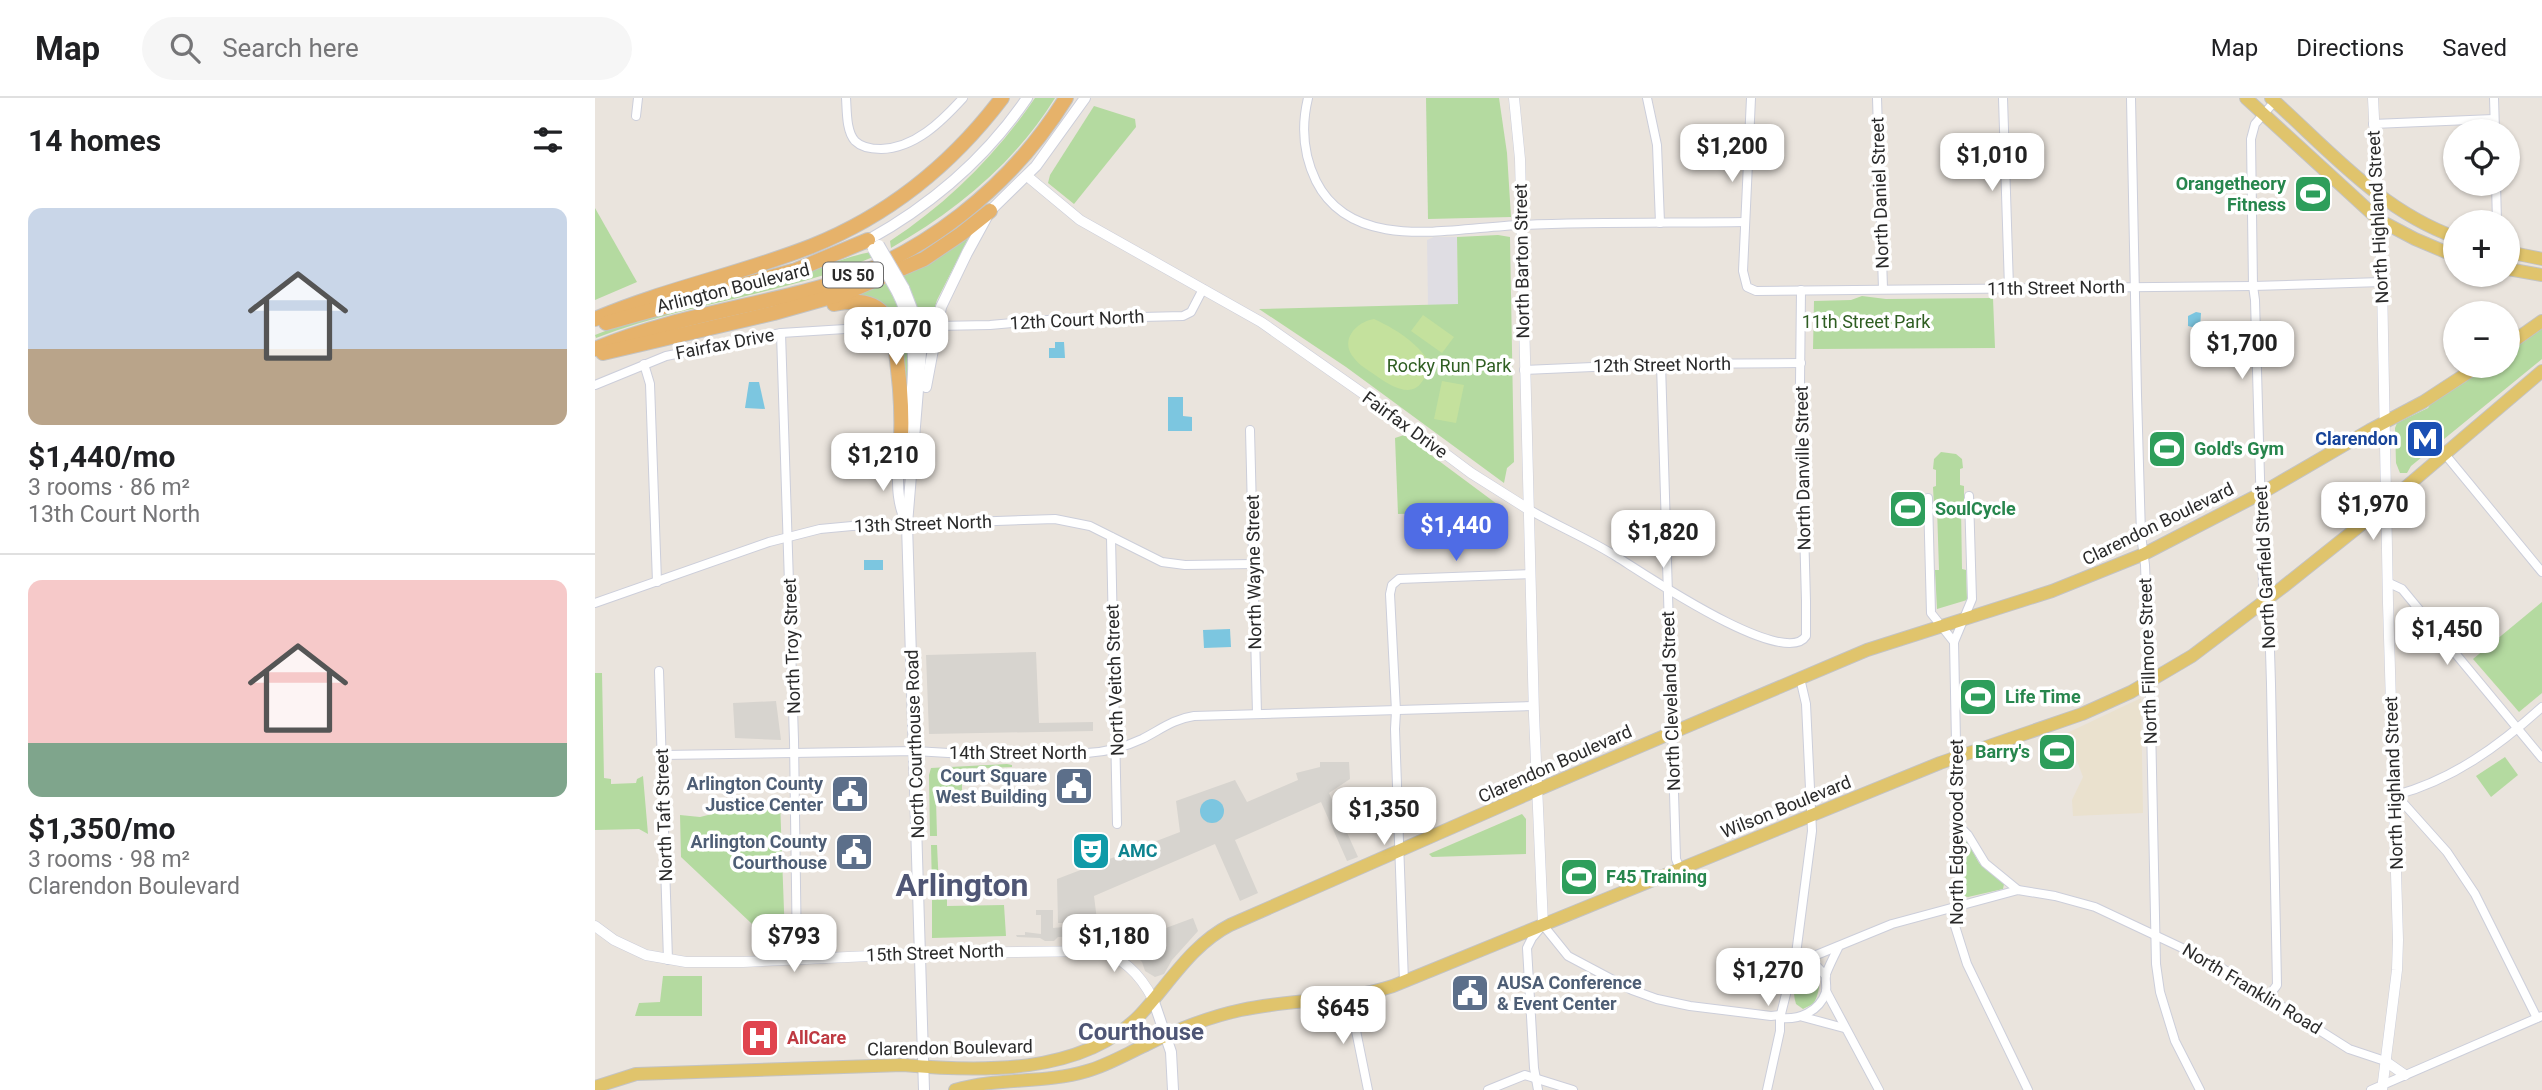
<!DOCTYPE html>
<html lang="en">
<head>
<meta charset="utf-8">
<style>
  :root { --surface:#fff; --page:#f6f6f6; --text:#202124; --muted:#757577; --line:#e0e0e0; --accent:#4f6ce5 }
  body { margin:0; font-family:Roboto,sans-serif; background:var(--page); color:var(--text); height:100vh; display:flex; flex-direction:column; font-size:26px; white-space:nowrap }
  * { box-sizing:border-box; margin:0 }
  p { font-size:23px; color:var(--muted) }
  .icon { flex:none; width:38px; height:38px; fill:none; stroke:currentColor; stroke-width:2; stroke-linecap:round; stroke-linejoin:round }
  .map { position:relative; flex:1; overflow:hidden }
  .sheet { display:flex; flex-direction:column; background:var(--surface); width:595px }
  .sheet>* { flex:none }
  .tools { position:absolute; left:1848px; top:21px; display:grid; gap:14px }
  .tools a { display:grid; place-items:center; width:77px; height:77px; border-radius:50%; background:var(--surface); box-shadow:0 2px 5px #0004; font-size:35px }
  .price { position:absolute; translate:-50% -60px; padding:0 16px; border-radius:14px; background:#fff; color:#222; font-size:23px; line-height:46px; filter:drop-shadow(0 2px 4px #0008) }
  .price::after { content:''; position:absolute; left:50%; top:42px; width:21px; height:16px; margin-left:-10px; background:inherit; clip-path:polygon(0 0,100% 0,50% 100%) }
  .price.current { background:var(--accent); color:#fff }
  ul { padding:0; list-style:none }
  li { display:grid; align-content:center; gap:14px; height:371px; padding:0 28px }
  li+li { border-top:2px solid var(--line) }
  li span { display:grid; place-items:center; height:217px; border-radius:14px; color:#555 }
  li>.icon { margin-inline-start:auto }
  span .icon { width:126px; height:126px; fill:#fffc; stroke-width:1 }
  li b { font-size:30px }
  h2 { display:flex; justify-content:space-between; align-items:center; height:84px; padding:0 28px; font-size:30px }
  header { display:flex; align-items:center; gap:42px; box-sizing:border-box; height:98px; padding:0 35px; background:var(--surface); border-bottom:2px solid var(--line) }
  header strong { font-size:33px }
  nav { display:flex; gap:38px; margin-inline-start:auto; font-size:24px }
  .search { width:490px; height:63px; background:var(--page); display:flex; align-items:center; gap:18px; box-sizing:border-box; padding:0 24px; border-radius:38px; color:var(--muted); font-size:26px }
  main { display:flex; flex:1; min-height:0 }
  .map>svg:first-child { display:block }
  .industrial { fill:#dfdde3 }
  .education { fill:#eae1ce }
  .green { fill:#b4daa0 }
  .pitch { fill:#c4e19d }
  .plaza { fill:#d7d4cf }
  .water { fill:#7cc6e0 }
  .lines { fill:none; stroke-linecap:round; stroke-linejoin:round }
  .minor-casing { stroke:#ccceda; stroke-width:10 }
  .tertiary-casing { stroke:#ccceda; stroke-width:11 }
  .secondary-casing { stroke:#ccceda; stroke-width:12 }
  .primary-casing { stroke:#c3c3c3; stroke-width:14 }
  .trunk-casing { stroke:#c3c3c3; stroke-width:16 }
  .minor { stroke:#fff; stroke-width:8 }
  .tertiary { stroke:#fff; stroke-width:10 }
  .secondary { stroke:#fff; stroke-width:10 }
  .primary { stroke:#e0c46c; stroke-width:12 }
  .trunk { stroke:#e6b26a; stroke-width:14 }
  .secondary-bridge-casing { stroke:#ccceda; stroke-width:12; stroke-linecap:butt }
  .secondary-bridge { stroke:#fff; stroke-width:10 }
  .labels { text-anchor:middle; stroke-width:7; stroke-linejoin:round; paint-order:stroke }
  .shield { fill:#fff; stroke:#6a6a6a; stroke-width:2 }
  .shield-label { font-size:16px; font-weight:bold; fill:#2a2a2a }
  .leisure-label { font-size:18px; font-weight:bold; fill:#27864d; stroke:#fff; text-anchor:start }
  .street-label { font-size:18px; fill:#2a2a2a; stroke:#fff }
  .park-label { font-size:18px; fill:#2f5e22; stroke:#fff }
  .transit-label { font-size:18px; font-weight:bold; fill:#164399; stroke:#fff; text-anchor:end }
  .service-label { font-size:18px; font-weight:bold; fill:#4e5e75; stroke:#fff; text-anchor:end }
  .culture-label { font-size:18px; font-weight:bold; fill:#0d838f; stroke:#fff; text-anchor:start }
  .health-label { font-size:18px; font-weight:bold; fill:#be3a42; stroke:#fff; text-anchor:start }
  .district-label { font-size:24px; font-weight:bold; fill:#4f5675; stroke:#fff }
  .town-label { font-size:32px; font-weight:bold; fill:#4f5675; stroke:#fff }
</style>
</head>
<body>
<header>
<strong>Map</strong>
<div class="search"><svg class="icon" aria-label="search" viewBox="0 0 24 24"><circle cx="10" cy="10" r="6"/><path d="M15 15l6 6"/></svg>Search here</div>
<nav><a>Map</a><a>Directions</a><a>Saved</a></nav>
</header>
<main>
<section class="sheet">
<h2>14 homes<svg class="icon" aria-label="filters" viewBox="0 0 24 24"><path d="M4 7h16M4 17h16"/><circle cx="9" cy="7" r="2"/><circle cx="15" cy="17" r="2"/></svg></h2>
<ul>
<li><span style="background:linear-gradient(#c9d6e8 65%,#b9a48a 0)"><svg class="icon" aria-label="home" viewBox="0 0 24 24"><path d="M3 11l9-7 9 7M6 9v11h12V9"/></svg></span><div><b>$1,440/mo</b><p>3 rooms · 86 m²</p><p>13th Court North</p></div></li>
<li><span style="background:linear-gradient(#f6c9c9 75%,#7fa58c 0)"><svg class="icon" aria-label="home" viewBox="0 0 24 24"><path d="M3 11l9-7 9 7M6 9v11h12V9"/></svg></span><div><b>$1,350/mo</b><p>3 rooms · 98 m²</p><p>Clarendon Boulevard</p></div></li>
</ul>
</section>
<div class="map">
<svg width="1947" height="992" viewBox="0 0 1947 992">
  <rect width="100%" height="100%" fill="#eae4dd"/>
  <polygon class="industrial" points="839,139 862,139 863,207 833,207 832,142"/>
  <polygon class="education" points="1546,600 1548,715 1478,718 1477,702 1488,679 1472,635"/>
  <g class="green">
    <path d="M440 0H460C420 65 361 113 296 150L295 143C353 105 401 57 440 0Z"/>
    <polygon points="831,0 904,0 912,55 916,119 833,121"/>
    <polygon points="499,8 540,21 541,29 479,106 453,85 455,77"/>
    <polygon points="0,110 42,184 0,202"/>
    <polygon points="903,137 915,139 919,364 912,370 909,385 751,269 664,211 863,206 862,139"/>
    <polygon points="371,140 373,141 342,202 334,229 330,227 313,188 313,294 304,236 270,198 263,197 317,174"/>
    <path d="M276 154 278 159C189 197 91 205 1 240L0 237C62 212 129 198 193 180 222 172 245 160 276 154Z"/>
    <polygon points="1267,198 1291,201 1398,200 1400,250 1218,251 1219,203 1256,202"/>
    <polygon points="1947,228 1947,261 1816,368 1812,375 1805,375 1801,365 1800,330 1802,325 1833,310 1838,303 1891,268 1913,268 1913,252"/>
    <polygon points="809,337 906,409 902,413 803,416 800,340"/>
    <polygon points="1346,354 1361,356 1367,361 1368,370 1365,371 1365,387 1369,388 1369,409 1366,410 1367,471 1371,472 1372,502 1342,511 1340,472 1344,472 1342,410 1339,409 1338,389 1341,388 1341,372 1338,371 1339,361"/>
    <polygon points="1947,504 1947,595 1924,614 1878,561"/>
    <polygon points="0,575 7,575 9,680 16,681 16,686 41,685 42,681 48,678 53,736 44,731 0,732"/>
    <polygon points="1910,659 1923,677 1896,699 1881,678"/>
    <polygon points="412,666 417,667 417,669 367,671 367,694 350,695 341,702 342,738 335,738 334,677 336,670"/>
    <polygon points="185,703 190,840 172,840 86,759 85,717 105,719 129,713 158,712 158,705"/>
    <polygon points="927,716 931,721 931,756 837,759 834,756"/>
    <polygon points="1371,741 1384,765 1409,786 1408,791 1373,799 1368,798 1368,742"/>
    <polygon points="336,747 342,747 344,789 337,789"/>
    <polygon points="352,801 352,808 409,807 411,838 337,840 337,802"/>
    <path d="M1215 867C1227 876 1226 894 1218 906L1208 911 1201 906C1197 893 1199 881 1205 869Z"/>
    <polygon points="68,878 107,878 107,918 40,918 44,905 65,904"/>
  </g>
  <g class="pitch">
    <polygon points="828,217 859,239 847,255 816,233"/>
    <path d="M779 221C799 230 823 245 834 264 827 303 805 295 780 277 773 272 764 267 759 260 744 242 761 224 779 221Z"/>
    <polygon points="847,283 869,287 861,325 839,321"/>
  </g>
  <g class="plaza">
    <polygon points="441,554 444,625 498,624 498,633 334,636 331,557"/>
    <polygon points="181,603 186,642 140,640 138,605"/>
    <polygon points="725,664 754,664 755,681 734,695 763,759 752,763 726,704 640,742 663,795 645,803 620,746 499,798 503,830 501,838 463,839 459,843 450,843 445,840 422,839 421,837 430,837 430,834 446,836 446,817 441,817 441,812 458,812 458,830 468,829 468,825 463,825 462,781 585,734 581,703 640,682 652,704 703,682 701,675 725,669"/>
    <polygon points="598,820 603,833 577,862 569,876 560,879 550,873 547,864 539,856 516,845 510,836 560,834"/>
  </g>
  <g class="water">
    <polygon points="1601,214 1606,215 1605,231 1593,228 1593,218"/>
    <polygon points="460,244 469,244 470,260 454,260 454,250 460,250"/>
    <polygon points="154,284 164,284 170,311 150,310"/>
    <polygon points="573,299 588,299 588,318 597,319 597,333 573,333"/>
    <rect x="269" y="462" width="19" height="10"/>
    <polygon points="635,531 636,549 609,550 608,532"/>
    <circle cx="617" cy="713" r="12"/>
  </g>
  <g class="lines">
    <defs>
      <g id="minor">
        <path d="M251 0C252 13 251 33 260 43 267 50 277 51 286 51 320 50 346 24 368 0"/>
        <path d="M713 0C706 29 708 56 721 83 758 157 860 129 926 127 1000 124 1075 125 1150 124"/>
        <polyline points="1052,0 1062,47 1065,125"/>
        <polyline points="1156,0 1148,173 1152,189 1161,193 1658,188 1787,184"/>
        <polyline points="1282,0 1288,191"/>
        <polyline points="1408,0 1414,190"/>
        <polyline points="1536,0 1542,297 1546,437 1550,467 1556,625 1561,866 1565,894 1580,943 1605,992"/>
        <polyline points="1899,0 1900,33"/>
        <polyline points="41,18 43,0"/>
        <polyline points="1778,26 1899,21"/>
        <polyline points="1901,86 1902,124"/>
        <polyline points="341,228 395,227 464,221 588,218 596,214 608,191"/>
        <polyline points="186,235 199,642 202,860"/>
        <polyline points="49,266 55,286 62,484"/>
        <polyline points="1066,266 1081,761 1085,771"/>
        <polyline points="929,272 1066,266 1206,265"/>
        <polyline points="0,287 71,258 186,235 266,230"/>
        <polyline points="655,332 662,616"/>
        <polyline points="1849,355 1947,474"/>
        <polyline points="1374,398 1377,501 1359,544 1364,793 1361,809 1360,828 1372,866 1433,992"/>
        <polyline points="1333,400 1336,515 1359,544"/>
        <path d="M933 411C962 428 994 441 1022 459 1048 475 1190 572 1211 538V503L1205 285 1206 192"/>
        <polyline points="516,439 522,726"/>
        <polyline points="1794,485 1807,491 1947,660"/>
        <polyline points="0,505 174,444 225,431 257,428 460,421 495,428 567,464 590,467 658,466"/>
        <polyline points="64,573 73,862"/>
        <path d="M67 657 320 653 370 656 492 655C511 654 530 649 547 641 565 632 578 621 599 618L939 608"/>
        <polyline points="1363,727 1373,737 1390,765 1423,792"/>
        <polyline points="1201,856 1217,733 1211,606 1205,580"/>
        <polyline points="1214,860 1297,826 1423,792 1460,798 1500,809 1617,864 1754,951 1790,963"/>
        <path d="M1231 878 1214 860 1201 856 1185 920C1204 922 1224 914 1231 894 1232 888 1230 882 1231 876 1234 868 1239 858 1243 850"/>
        <polyline points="809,884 800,631 801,613 795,496 797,487 804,481 935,476"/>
        <polyline points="1231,893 1284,992"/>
        <polyline points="754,898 773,992"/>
        <polyline points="1673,899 1682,887 1676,586 1674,520 1668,487 1667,450 1660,202 1658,188 1656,41 1660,26 1680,3"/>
        <polyline points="1208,919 1249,930"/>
        <path d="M1942 920 1880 796 1852 754 1801 697C1857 682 1904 648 1947 609"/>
        <polyline points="893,992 930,977 978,992"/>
        <polyline points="943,992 939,970 932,850 937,840 948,827 973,858 1037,892 1062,901 1095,908 1176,918 1186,917"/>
        <polyline points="1172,992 1185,933 1185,920"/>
        <polyline points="1776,992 1947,918"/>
      </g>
      <g id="tertiary">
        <polyline points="919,0 925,61 939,617 948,827"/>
        <polyline points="1778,0 1787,184 1793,505 1803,842 1802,872 1787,992"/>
        <polyline points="432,78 485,122 666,224 793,313 876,375 933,411"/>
        <path d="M0 828 19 842 51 857 91 864H148L339 855 503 853C529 859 546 878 558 901"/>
        <polyline points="1790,963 1810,977"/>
      </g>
      <g id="secondary">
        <path d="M276 147 273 142C336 107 391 60 432 0"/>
        <polyline points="309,190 321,221 326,255 312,426 329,992"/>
        <path d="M302 194C319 228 321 268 315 305 309 345 293 386 312 426"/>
        <polyline points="331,289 346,209 372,155 395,113 441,68 490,0"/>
        <polyline points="558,901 576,954 578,992"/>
      </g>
      <g id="primary">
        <polyline points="1651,0 1784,122 1820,141 1860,158"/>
        <path d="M1676 0C1734 52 1785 112 1860 139"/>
        <polyline points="1913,154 1947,161"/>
        <polyline points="1913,171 1947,177"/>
        <polyline points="1913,247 1947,223"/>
        <path d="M0 989 41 976 308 967C385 974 487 977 545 917 574 886 596 847 635 827L942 692 1272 552 1457 493 1549 456 1665 396 1775 332 1828 304 1883 268"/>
        <path d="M360 992C403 979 449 986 492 973 513 967 531 956 551 947 581 932 613 919 646 912 696 901 749 904 798 888L1345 665 1487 616 1536 594 1597 558 1688 489 1777 418 1947 273"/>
      </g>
      <g id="trunk">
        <path d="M239 206C294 194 299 228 303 272 306 296 307 319 306 343"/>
        <path d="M0 221C70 191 146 176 217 148 294 117 357 66 407 0"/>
        <polyline points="11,225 201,172 273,142"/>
        <path d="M0 251C73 220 151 210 226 189 327 160 416 89 471 0"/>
        <polyline points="8,255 179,215 250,195 329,161 366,136 395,113"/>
      </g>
    </defs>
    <use href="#minor" class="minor-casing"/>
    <use href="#tertiary" class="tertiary-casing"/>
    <use href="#secondary" class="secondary-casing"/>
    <use href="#primary" class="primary-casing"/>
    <use href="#trunk" class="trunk-casing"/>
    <use href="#minor" class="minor"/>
    <use href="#tertiary" class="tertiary"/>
    <use href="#secondary" class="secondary"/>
    <use href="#primary" class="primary"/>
    <use href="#trunk" class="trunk"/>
    <defs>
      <g id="secondary-bridge">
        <polyline points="284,147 309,190"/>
        <polyline points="278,151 302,194"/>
      </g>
    </defs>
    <use href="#secondary-bridge" class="secondary-bridge-casing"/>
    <use href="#secondary-bridge" class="secondary-bridge"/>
  </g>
  <defs>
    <symbol id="stadium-square" viewBox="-11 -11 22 22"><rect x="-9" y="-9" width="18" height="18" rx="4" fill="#2e9e5b" stroke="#fff"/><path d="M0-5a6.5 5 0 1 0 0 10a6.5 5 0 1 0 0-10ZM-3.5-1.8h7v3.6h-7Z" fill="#fff"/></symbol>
    <symbol id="metro-square" viewBox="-11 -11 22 22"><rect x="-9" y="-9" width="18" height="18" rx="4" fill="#1a4fb4" stroke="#fff"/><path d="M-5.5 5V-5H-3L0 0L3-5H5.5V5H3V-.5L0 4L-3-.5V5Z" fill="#fff"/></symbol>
    <symbol id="civic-square" viewBox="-11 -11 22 22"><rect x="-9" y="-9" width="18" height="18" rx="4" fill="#5c6f8a" stroke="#fff"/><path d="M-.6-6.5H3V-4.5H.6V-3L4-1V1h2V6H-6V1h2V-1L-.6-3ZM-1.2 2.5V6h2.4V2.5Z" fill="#fff"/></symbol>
    <symbol id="theatre-square" viewBox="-11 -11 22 22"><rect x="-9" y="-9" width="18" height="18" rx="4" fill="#0f9aa8" stroke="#fff"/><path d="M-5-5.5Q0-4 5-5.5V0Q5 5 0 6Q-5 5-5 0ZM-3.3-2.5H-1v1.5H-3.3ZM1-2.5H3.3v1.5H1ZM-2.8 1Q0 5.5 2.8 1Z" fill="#fff"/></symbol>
    <symbol id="hospital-square" viewBox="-11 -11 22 22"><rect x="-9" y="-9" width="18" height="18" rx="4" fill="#e0444e" stroke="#fff"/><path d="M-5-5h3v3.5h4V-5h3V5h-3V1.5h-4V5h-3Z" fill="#fff"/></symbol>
  </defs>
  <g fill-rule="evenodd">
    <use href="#stadium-square" x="1696" y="74" width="44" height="44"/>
    <use href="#metro-square" x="1808" y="319" width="44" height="44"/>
    <use href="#stadium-square" x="1550" y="329" width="44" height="44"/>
    <use href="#stadium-square" x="1291" y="389" width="44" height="44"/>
    <use href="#stadium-square" x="1361" y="577" width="44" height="44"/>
    <use href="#stadium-square" x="1440" y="632" width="44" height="44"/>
    <use href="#civic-square" x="457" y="666" width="44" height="44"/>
    <use href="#civic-square" x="233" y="674" width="44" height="44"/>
    <use href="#theatre-square" x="474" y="731" width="44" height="44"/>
    <use href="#civic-square" x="237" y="732" width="44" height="44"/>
    <use href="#stadium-square" x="962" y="757" width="44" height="44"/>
    <use href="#civic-square" x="853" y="873" width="44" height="44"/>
    <use href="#hospital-square" x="143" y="918" width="44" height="44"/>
  </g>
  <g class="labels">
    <rect class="shield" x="228" y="164.5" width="60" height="25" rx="5"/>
    <g class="shield-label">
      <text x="258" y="183">US 50</text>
    </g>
    <g class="leisure-label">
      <text x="1691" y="92" text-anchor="end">Orangetheory<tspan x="1691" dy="21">Fitness</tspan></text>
      <text x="1599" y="357">Gold's Gym</text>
      <text x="1340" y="417">SoulCycle</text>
      <text x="1410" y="605">Life Time</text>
      <text x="1435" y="660" text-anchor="end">Barry's</text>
      <text x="1011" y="785">F45 Training</text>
    </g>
    <g class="street-label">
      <text transform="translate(1285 95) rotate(-92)" y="6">North Daniel Street</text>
      <text transform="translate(1783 119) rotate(-93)" y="6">North Highland Street</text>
      <text transform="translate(927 163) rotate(-91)" y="6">North Barton Street</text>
      <text transform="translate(138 190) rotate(-14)" y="6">Arlington Boulevard</text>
      <text transform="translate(1461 190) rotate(-1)" y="6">11th Street North</text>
      <text transform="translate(482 222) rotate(-3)" y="6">12th Court North</text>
      <text transform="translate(130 246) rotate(-11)" y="6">Fairfax Drive</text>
      <text transform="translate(1067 267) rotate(-1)" y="6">12th Street North</text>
      <text transform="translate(810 327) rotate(36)" y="6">Fairfax Drive</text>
      <text transform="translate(1208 370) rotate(-91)" y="6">North Danville Street</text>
      <text transform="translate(328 426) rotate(-2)" y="6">13th Street North</text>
      <text transform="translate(1563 426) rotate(-26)" y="6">Clarendon Boulevard</text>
      <text transform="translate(1670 469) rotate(-93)" y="6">North Garfield Street</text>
      <text transform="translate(659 474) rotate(-91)" y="6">North Wayne Street</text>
      <text transform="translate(197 548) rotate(-92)" y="6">North Troy Street</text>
      <text transform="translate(1553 563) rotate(-92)" y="6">North Fillmore Street</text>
      <text transform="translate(520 582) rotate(-92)" y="6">North Veitch Street</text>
      <text transform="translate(1076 603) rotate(-92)" y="6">North Cleveland Street</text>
      <text transform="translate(320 646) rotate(-92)" y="6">North Courthouse Road</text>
      <text x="423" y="661">14th Street North</text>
      <text transform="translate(960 666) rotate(-24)" y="6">Clarendon Boulevard</text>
      <text transform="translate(1799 685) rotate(-92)" y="6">North Highland Street</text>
      <text transform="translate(1191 709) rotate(-22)" y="6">Wilson Boulevard</text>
      <text transform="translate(69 717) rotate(-92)" y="6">North Taft Street</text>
      <text transform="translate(1362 734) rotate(-90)" y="6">North Edgewood Street</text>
      <text transform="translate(340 855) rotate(-2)" y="6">15th Street North</text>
      <text transform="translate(1657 891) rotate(31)" y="6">North Franklin Road</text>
      <text transform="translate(355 950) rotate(-1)" y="6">Clarendon Boulevard</text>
    </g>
    <g class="park-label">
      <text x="1271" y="230">11th Street Park</text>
      <text x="854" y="274">Rocky Run Park</text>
    </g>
    <g class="transit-label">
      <text x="1803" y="347">Clarendon</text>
    </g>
    <g class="service-label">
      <text x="452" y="684">Court Square<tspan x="452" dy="21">West Building</tspan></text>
      <text x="228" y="692">Arlington County<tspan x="228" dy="21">Justice Center</tspan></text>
      <text x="232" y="750">Arlington County<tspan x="232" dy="21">Courthouse</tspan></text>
      <text x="902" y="891" text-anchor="start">AUSA Conference<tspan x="902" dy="21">&amp; Event Center</tspan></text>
    </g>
    <g class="culture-label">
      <text x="523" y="759">AMC</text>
    </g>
    <g class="health-label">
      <text x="192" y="946">AllCare</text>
    </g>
    <g class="district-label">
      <text x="546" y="942">Courthouse</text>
    </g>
    <g class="town-label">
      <text x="367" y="798">Arlington</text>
    </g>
  </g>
</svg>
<div class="tools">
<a><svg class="icon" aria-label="locate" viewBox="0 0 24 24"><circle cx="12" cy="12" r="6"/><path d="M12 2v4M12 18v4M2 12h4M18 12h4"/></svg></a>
<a>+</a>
<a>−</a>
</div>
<b class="price" style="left:1137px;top:86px">$1,200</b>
<b class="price" style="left:1397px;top:95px">$1,010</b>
<b class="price" style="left:301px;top:269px">$1,070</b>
<b class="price" style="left:1647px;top:283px">$1,700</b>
<b class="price" style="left:288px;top:395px">$1,210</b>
<b class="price" style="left:1778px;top:444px">$1,970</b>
<b class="price current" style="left:861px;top:465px">$1,440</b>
<b class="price" style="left:1068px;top:472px">$1,820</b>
<b class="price" style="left:1852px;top:569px">$1,450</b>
<b class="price" style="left:789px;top:749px">$1,350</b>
<b class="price" style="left:199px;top:876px">$793</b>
<b class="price" style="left:519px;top:876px">$1,180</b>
<b class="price" style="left:1173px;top:910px">$1,270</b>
<b class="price" style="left:748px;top:948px">$645</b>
</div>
</main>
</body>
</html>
